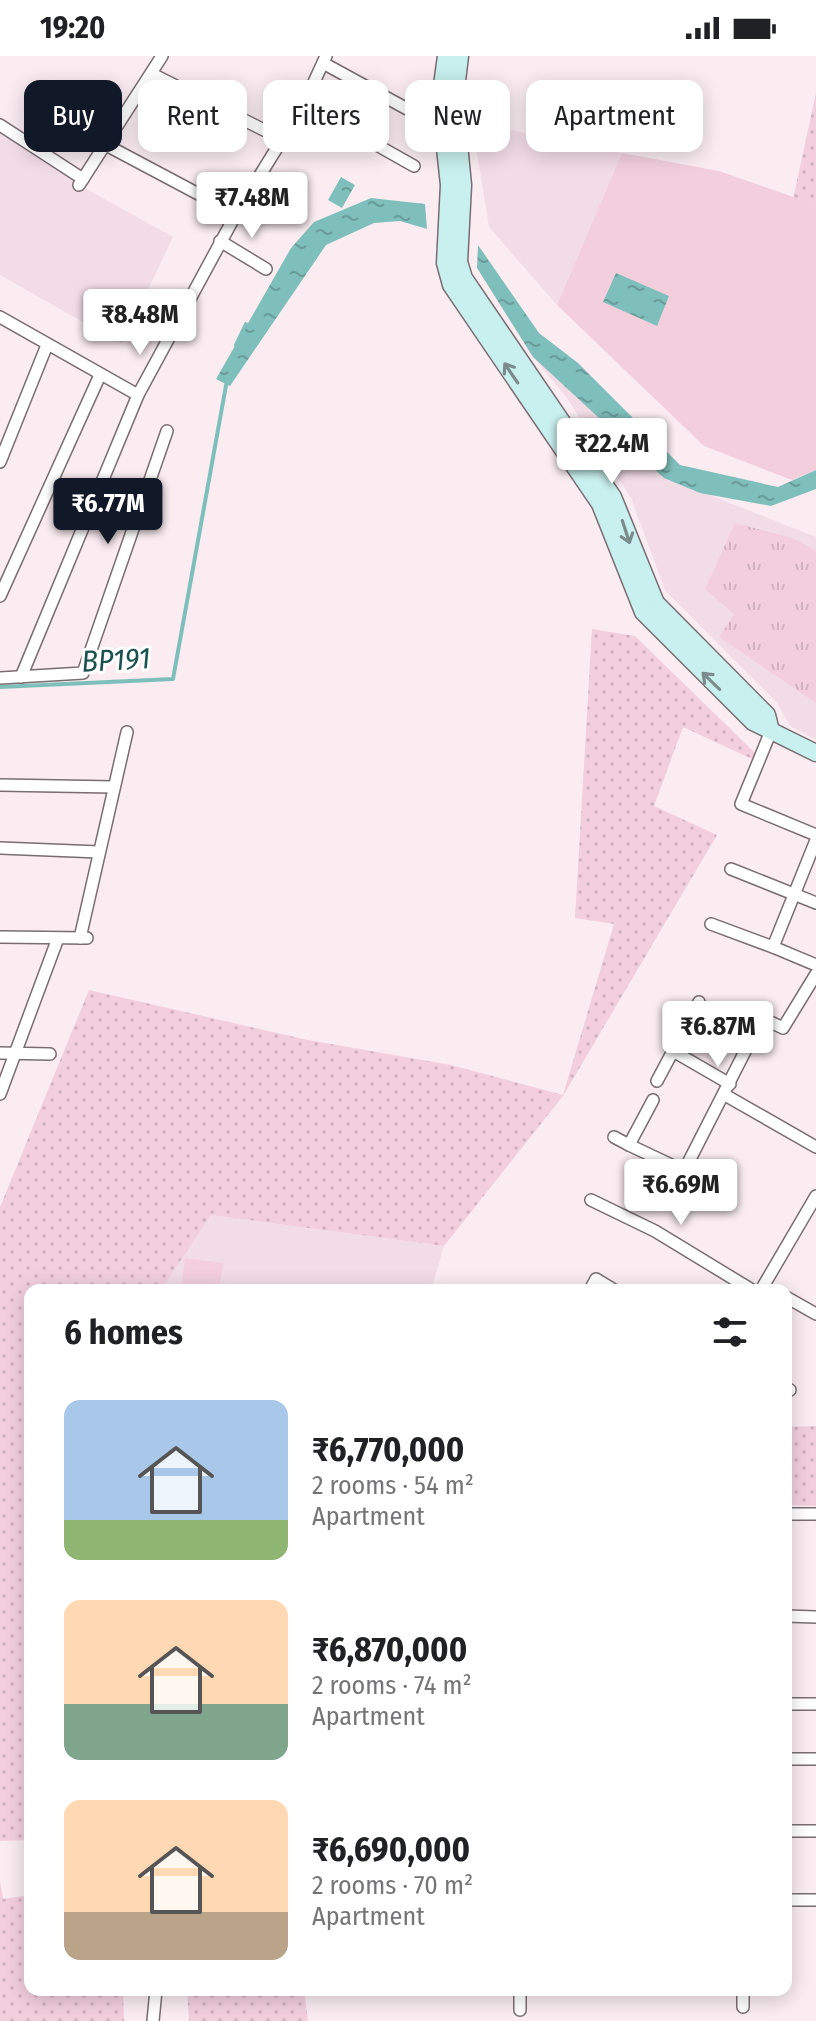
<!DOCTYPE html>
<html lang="en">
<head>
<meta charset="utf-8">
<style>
  :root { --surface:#fff; --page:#f2f2f2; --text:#202124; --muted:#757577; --accent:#111827 }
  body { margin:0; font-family:"Fira Sans Condensed",sans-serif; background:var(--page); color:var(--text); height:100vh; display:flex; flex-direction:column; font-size:30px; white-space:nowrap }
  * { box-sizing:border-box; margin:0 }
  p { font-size:26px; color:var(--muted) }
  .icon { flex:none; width:44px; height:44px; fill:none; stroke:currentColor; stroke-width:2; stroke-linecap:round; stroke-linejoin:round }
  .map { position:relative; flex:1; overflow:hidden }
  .sheet { position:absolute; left:24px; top:1228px; width:768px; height:712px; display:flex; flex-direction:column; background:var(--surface); border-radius:16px; box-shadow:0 4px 20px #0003 }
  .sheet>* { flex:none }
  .top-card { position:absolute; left:24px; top:24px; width:768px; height:72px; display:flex; gap:16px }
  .price { position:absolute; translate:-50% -68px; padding:0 18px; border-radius:8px; background:#fff; color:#222; font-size:26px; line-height:52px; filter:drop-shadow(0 2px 4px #0008) }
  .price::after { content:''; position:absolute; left:50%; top:48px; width:24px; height:18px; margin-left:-12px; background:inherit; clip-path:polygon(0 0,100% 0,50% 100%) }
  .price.active { background:var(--accent); color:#fff }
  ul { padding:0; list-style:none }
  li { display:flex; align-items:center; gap:24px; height:200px; padding:0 40px }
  li span { display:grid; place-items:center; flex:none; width:224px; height:160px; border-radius:16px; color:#555 }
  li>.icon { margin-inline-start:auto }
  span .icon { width:96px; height:96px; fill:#fffc; stroke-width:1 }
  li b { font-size:34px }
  h2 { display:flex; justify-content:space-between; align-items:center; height:96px; padding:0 40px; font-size:34px }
  .tag { padding:0 28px; border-radius:16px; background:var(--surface); box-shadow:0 4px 20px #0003; font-size:28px; line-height:72px }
  .tag.active { background:var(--accent); color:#fff }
  .status { display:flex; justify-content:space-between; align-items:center; height:56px; padding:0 40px; background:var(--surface); direction:ltr }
  .status svg { height:22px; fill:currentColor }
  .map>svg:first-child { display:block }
  .built { fill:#f2dce5 }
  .grass { fill:url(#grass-dots) }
  .park { fill:url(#park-tufts) }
  .pitch { fill:#f3cfdd }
  .water { fill:url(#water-ripples) }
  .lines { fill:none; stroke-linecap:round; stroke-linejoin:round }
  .stream { stroke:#7fbfbb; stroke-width:4 }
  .street-casing { stroke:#796d72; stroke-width:14 }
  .secondary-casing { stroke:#796d72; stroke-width:19 }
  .street { stroke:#fff; stroke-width:11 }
  .secondary { stroke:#c8f0ee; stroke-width:16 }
  .oneway { stroke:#7c8b8b }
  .labels { text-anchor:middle; stroke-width:6; stroke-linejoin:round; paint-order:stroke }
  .water-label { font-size:30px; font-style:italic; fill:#1b5250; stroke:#fff }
</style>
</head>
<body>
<div class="status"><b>19:20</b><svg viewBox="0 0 49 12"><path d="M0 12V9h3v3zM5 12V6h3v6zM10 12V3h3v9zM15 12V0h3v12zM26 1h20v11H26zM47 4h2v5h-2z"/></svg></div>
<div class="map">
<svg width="816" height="1965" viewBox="0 0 816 1965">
  <defs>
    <pattern id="grass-dots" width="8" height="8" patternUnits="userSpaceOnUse" patternTransform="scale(2)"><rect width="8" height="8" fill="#f3cfdd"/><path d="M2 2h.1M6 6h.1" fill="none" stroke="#d1b2be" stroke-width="1.8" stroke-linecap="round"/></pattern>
    <pattern id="park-tufts" width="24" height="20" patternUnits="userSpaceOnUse" patternTransform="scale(2)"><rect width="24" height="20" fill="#f3cfdd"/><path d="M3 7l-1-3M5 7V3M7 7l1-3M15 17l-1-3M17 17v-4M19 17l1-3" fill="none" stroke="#d1b2be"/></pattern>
    <pattern id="water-ripples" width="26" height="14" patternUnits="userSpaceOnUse" patternTransform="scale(2)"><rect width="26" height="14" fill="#7fbfbb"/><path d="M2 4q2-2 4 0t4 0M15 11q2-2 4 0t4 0" fill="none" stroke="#699c99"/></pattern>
  </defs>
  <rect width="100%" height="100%" fill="#faecf1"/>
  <g class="built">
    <polygon points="472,66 622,97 557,249 489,171"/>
    <polygon points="0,77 79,129 173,181 122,288 0,219"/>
    <polygon points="533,301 664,421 816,481 816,684 790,670 777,647 665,534 631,442 567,342"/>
    <polygon points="211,1159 444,1190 431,1234 161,1234"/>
  </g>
  <g class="grass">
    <polygon points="816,37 816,149 793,143"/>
    <polygon points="592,573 635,580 755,697 752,703 683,671 654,750 717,779 563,1040 444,1190 211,1159 161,1234 30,1234 30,1784 0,1785 0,1151 89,934 308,984 451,1009 563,1039 614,868 575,862"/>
    <polygon points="816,1370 816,1450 786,1449 786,1371"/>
    <polygon points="0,1825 3,1843 30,1839 30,1934 123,1934 124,1965 0,1965"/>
    <polygon points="187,1934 304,1934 308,1965 189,1965"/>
  </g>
  <polygon class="park" points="735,467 793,482 816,495 816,647 719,581 734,558 705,533"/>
  <g class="pitch">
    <polygon points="622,97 719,115 816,149 816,414 792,424 704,390 557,249"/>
    <polygon points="185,1202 223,1207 219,1234 181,1234"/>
  </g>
  <g class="water">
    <polygon points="341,121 355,129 342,152 328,144"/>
    <polygon points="371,142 425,148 427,173 400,165 374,167 326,189 230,330 216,323 291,192 314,166"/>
    <polygon points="478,189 539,277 578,307 680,409 778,431 816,414 816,433 771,450 700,437 664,422 533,301 477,212"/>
    <polygon points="616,217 669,240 657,270 603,246"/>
  </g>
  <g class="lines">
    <g class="stream">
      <polyline points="236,289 246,268"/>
      <polyline points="0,631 173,623 227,324"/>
    </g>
    <defs>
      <g id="street">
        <polyline points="323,7 431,66"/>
        <polyline points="152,18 282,83"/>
        <polyline points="304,48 414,110"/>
        <polyline points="0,69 83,123"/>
        <polyline points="108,90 236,158"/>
        <polyline points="79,129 162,0"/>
        <polyline points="220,185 266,213"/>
        <polyline points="0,261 138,339"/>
        <polyline points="0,406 47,289"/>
        <polyline points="0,540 100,319"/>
        <polyline points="21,621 138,339 236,158 304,48 326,0"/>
        <polyline points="0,622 83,617 167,375"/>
        <polyline points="771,675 741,748 816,779"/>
        <polyline points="0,729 114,731"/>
        <polyline points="816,784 773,891 816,909"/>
        <polyline points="0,792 99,796"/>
        <polyline points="731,813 816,847"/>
        <polyline points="711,868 773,891"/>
        <polyline points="0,881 87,882"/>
        <polyline points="80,882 127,676"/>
        <polyline points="673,995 730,1028"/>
        <polyline points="0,997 50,998"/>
        <polyline points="657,1025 699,946"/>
        <polyline points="0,1038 58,882"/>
        <polyline points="725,1039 816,1091"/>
        <polyline points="653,1044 629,1089 684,1115 762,962 783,972 816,918"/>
        <polyline points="614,1081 629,1089"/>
        <polyline points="668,1141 684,1115"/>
        <polyline points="591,1144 655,1175 752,1234"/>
        <polyline points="590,1234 596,1223 614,1234"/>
        <polyline points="761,1234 816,1140"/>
        <polyline points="786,1241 816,1258"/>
        <polyline points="786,1332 790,1334"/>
        <polyline points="786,1458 816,1458"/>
        <polyline points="786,1560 816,1561"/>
        <polyline points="786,1648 816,1648"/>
        <polyline points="786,1703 816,1703"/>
        <polyline points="786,1775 816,1775"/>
        <polyline points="786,1844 816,1844"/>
        <polyline points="743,1951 743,1934"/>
        <polyline points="520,1954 520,1934"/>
        <polyline points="153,1965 156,1934"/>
      </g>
      <g id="secondary">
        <polyline points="446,0 437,66 445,92 449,129 445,207 451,229 600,448 643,556 753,666 816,697"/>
        <polyline points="460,0 452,66 459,88 463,129 459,206 464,222 613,441 656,547 767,659 771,675"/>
      </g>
    </defs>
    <use href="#street" class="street-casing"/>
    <use href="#secondary" class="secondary-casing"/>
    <use href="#street" class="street"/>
    <use href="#secondary" class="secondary"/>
  </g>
  <defs><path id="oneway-shaft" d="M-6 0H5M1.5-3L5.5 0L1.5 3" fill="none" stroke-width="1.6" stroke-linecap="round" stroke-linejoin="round" transform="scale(2)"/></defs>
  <g class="oneway">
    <use href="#oneway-shaft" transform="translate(511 317) rotate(-124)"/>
    <use href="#oneway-shaft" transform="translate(626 476) rotate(72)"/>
    <use href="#oneway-shaft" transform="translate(711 625) rotate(-136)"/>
  </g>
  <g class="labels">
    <g class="water-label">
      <text transform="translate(116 604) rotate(-3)" y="10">BP191</text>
    </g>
  </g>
</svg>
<b class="price" style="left:252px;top:184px">₹7.48M</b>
<b class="price" style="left:140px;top:301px">₹8.48M</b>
<b class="price" style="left:612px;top:430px">₹22.4M</b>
<b class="price active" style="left:108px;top:490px">₹6.77M</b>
<b class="price" style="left:718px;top:1013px">₹6.87M</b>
<b class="price" style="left:681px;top:1171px">₹6.69M</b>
<div class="top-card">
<a class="tag active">Buy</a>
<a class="tag">Rent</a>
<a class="tag">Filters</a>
<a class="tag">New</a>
<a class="tag">Apartment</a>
</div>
<section class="sheet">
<h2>6 homes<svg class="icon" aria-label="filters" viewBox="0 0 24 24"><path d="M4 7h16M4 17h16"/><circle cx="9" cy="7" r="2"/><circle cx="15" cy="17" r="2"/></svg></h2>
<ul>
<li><span style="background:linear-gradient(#a9c7e8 75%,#8fb573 0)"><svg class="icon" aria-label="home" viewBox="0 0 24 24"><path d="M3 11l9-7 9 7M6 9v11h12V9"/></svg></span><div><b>₹6,770,000</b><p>2 rooms · 54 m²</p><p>Apartment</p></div></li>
<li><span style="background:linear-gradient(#ffd9b3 65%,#7fa58c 0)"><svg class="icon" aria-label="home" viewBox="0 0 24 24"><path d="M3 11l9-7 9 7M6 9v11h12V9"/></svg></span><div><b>₹6,870,000</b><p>2 rooms · 74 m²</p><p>Apartment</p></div></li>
<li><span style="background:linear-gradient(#ffd9b3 70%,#b9a48a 0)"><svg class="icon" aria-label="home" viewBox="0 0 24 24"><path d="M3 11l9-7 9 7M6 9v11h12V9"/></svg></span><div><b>₹6,690,000</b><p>2 rooms · 70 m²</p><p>Apartment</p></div></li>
</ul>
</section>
</div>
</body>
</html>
